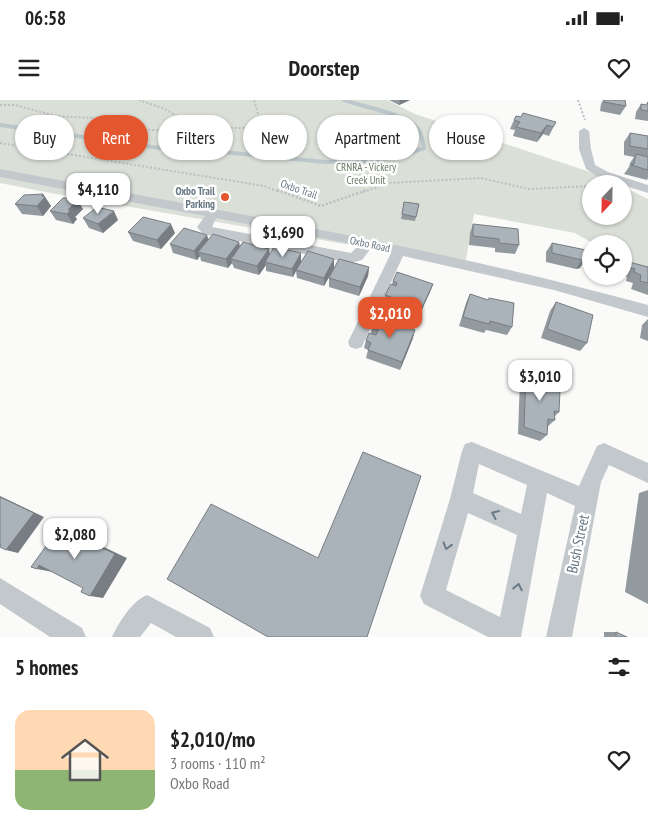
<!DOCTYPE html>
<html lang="en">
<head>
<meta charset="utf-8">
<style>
  :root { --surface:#fff; --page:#f2f2f2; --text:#222; --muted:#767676; --accent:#e4572e }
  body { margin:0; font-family:"PT Sans Narrow",sans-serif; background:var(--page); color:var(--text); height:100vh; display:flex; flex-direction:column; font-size:19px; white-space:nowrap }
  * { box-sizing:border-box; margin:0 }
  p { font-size:16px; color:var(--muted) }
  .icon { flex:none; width:28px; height:28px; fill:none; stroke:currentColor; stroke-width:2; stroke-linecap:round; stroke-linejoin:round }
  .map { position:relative; height:537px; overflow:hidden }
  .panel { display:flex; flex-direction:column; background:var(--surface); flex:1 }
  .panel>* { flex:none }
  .top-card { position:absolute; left:15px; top:15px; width:619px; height:45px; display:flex; gap:10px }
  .needle { width:32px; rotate:202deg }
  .buttons { position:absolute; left:582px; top:75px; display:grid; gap:10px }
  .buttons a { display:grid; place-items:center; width:50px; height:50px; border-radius:50%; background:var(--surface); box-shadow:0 1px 4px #0004; font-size:25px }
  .price { position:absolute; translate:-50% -42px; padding:0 11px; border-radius:10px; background:#fff; color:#222; font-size:16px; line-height:32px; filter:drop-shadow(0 1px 2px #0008) }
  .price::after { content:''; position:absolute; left:50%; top:30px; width:15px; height:11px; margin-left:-8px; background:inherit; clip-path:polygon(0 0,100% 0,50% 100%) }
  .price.selected { background:var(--accent); color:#fff }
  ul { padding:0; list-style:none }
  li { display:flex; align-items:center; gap:15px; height:125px; padding:0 15px }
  li span { display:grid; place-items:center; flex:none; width:140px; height:100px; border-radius:15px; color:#555 }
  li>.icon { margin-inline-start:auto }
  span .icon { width:60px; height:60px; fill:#fffc; stroke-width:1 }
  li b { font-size:21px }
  h2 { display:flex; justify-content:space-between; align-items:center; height:60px; padding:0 15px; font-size:21px }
  .tag { padding:0 18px; border-radius:22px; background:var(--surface); box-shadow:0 1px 4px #0004; font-size:18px; line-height:45px }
  .tag.selected { background:var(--accent); color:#fff }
  .status { display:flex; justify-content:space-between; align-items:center; height:35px; padding:0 25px; background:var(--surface); direction:ltr }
  .status svg { height:14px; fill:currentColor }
  header { display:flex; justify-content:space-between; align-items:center; height:65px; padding:0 15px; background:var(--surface); font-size:22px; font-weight:800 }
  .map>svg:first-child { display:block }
  .green { fill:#dadfd7 }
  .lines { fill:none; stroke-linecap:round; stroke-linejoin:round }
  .stream { stroke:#bbc7cb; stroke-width:4 }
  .path-far1 { stroke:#bbbfc2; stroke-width:2; stroke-dasharray:2 2; stroke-linecap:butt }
  .path { stroke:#bbbfc2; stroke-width:2.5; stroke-dasharray:2 2; stroke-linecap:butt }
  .minor { fill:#c3c8cc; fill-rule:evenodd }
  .wall { fill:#929a9f }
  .shaded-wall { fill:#777d82 }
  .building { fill:#aab3b9; stroke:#777d82 }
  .oneway { stroke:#6a7a87 }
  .poi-dot { fill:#e4572e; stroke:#fff; stroke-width:2 }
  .labels { text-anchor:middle; stroke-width:5; stroke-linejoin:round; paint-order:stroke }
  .far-park-label { font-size:11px; fill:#687a64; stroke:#fff }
  .far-street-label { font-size:11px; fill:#657683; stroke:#fff }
  .far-poi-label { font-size:11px; font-weight:bold; fill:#657683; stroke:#fff; text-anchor:end }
  .near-street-label { font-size:15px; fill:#657683; stroke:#fff }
</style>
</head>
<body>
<div class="status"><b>06:58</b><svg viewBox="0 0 49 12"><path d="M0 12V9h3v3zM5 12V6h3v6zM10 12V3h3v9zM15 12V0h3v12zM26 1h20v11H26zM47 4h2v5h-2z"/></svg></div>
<header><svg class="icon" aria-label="menu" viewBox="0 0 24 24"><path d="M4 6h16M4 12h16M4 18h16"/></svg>Doorstep<svg class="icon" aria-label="heart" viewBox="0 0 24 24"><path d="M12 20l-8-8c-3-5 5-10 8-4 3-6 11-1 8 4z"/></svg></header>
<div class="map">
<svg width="648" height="537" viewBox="0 0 648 537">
  <rect width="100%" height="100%" fill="#fafaf8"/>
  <polygon class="green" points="0,0 387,0 415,14 596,74 616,84 591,84 591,116 624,116 624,87 648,99 648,168 624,160 624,144 594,144 575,133 474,114 465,165 51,93 0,83"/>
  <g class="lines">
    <path class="stream" d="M0 25 166 49 222 52 325 62 363 61 398 57 424 48C423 42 422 34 418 29 403 12 365 8 344 0"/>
    <g class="path-far1">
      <polyline points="578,0 585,20"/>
      <polyline points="0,5 15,5 56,16 93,18 104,24 128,30 161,30 179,23 179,17 165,9 139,0"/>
      <polyline points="179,23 211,28 246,28 259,18 254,0"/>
      <polyline points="0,43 264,86 280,92"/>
      <polyline points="363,92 389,83 481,78 529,89 591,86"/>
    </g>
    <polyline class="path" points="277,90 321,106 367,90"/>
    <g class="minor">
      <polygon points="584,28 589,31 591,49 595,65 608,72 648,85 648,93 600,78 586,69 579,49 579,31"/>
      <path d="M0 69C217 110 435 147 648 205V217L554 190 403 156 364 242 362 247 356 249 350 247 348 242 391 153 371 148 362 160 351 163 208 135 203 134 197 127 205 116 0 77ZM216 118 351 144 359 145 351 153 212 127Z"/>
      <path d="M472 342 579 386 597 346 604 343 648 363V383L609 365 601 382 572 537H546L575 406 547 393 521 537H488L424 504 420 496 450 399 462 351 465 344ZM479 364 527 385 521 414 473 393ZM468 413 517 435 500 517 446 490Z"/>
      <polygon points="0,478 82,528 86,537 50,537 0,504"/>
      <path d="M147 495 210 528 214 537H176L151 523 140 537H112C119 522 132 501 147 495Z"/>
    </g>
  </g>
  <g class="wall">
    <polygon points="389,0 410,0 399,5"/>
    <polygon points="603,0 625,0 626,6 620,15 600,11 601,4"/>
    <polygon points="648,2 648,21 635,19 636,12 641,4 646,5"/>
    <polygon points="514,20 556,22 549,36 543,34 537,42 513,36 515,30 510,29"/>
    <polygon points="630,33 648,36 648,78 647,80 624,74 629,67 630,63 634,57 624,55 624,42"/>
    <polygon points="43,94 51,106 43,116 22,114 15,104"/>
    <polygon points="76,98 83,109 75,117 77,119 73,124 56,120 50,111"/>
    <polygon points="404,102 419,104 415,121 401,119"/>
    <polygon points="83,118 118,120 103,133 89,128"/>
    <polygon points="473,124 519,145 515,154 495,152 495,148 469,145 470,133"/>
    <polygon points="128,132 175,133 161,149 133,141"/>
    <polygon points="552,143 586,150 580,168 576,169 546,162 546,152"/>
    <polygon points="170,144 240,147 269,149 270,155 301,162 334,168 324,186 297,178 296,171 293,177 266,171 266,165 259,175 234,168 232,163 228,168 201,161 200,156 197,160 173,153"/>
    <polygon points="629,162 648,167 648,195 631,189 633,183 626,181 627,177 623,176 624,168"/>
    <polygon points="369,167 368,176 359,196 329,187 329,178"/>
    <polygon points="393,181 433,184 430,192 417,220 387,210 388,205 383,204 385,195 392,184"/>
    <polygon points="470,194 488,200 489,198 512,227 507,235 486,230 484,233 459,226 466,203"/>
    <polygon points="556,202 587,243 580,251 541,238 550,211"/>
    <polygon points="648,219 648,241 640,238 642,225"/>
    <polygon points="372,226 413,238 400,270 366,258 368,250 364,248 366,240 371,233"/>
    <polygon points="526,272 555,289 559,312 555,316 555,320 547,327 547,335 540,341 518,334 520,279"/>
    <polygon points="648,390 648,504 625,492 639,393"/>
    <polygon points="604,532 616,532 627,537 604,537"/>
  </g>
  <g class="shaded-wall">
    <polygon points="400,0 410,0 399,5"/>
    <polygon points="547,25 543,34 537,42 541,33"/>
    <polygon points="43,94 51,106 43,116 37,106"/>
    <polygon points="76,98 83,109 75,117 77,119 73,124 67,114 68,110 74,100"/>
    <polygon points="114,111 118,120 103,133 98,124"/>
    <polygon points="171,124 175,133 161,149 157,140"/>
    <polygon points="207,135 210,144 198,152 200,156 197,160 194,151"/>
    <polygon points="239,142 241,151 231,159 232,163 228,168 226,159"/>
    <polygon points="269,149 270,158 265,162 266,165 259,175 257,166"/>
    <polygon points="301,153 301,162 296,170 296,171 293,177 292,169"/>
    <polygon points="334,159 334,168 324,186 324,178"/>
    <polygon points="586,159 580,168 576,169 582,160"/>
    <polygon points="369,167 368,176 359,196 360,187"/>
    <polygon points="433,184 430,192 417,220 420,212"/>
    <polygon points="415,230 413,238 400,270 402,262"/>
    <polygon points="0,396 44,417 18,453 6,450"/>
    <polygon points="59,428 74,433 127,458 103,498 90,496"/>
    <polygon points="39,465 53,472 37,469"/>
  </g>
  <g class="building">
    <polygon points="605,0 625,0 626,6 604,2"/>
    <polygon points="648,2 648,11 641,10 641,4 646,5"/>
    <polygon points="523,13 556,22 553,27 547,25 541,33 516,27 520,22 514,20 516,16 521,17"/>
    <polygon points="630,33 648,36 648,49 630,46"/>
    <polygon points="636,54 648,57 648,70 631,65 634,64"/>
    <polygon points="43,94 42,96 45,97 37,106 15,104 24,95"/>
    <polygon points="63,98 76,98 74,100 77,100 68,110 71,110 67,114 50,111"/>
    <polygon points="404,102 419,104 416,117 402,114"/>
    <polygon points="97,107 114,111 98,124 83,118"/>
    <polygon points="143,117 171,124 157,140 128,132"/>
    <polygon points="473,124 518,129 519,145 499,143 499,139 473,136"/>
    <polygon points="184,128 207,135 194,151 170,144"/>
    <polygon points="213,134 239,142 226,159 198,152"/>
    <polygon points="243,142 269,149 257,166 231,159"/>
    <polygon points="552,143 586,150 586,159 582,160 552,153"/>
    <polygon points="274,147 301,153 292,169 265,162"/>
    <polygon points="308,151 334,159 324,178 296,170"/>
    <polygon points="339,159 369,167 360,187 329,178"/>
    <polygon points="629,162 648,167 648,183 640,181 641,175 634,172 635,169 628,167"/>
    <polygon points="397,172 433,184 420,212 389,201 391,197 385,195 391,184 396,186 397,183 393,181"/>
    <polygon points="470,194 488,200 489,198 514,203 512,227 490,221 489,224 463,217"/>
    <polygon points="556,202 593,215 587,243 547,229"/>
    <polygon points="377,216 415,230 402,262 368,250 371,243 366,240 369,233 376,235 378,230 372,226"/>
    <polygon points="526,272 556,279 555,289 560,290 559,312 554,311 555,320 548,319 547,335 524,327"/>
    <polygon points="363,352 421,376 367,537 268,537 167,479 211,404 318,458"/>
    <polygon points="0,397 34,413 6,450 0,447 1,445 0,444"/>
    <polygon points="59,428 115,454 90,496 81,492 83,488 39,465 37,469 31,467"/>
    <polygon points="616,532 627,537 616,537"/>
  </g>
  <defs><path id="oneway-chevron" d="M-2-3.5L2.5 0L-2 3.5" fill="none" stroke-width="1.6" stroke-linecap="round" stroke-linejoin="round" transform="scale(1.25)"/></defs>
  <g class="oneway">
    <use href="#oneway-chevron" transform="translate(495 414) rotate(-157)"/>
    <use href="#oneway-chevron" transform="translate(447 446) rotate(107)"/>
    <use href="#oneway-chevron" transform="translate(518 487) rotate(-79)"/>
  </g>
  <circle class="poi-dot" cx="225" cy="97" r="5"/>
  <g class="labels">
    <g class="far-park-label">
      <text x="366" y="71">CRNRA - Vickery<tspan x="366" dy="13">Creek Unit</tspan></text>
    </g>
    <g class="far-street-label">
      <text transform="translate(299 89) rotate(19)" y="4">Oxbo Trail</text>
      <text transform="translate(370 144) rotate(12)" y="4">Oxbo Road</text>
    </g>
    <g class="far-poi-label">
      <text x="215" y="95">Oxbo Trail<tspan x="215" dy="13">Parking</tspan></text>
    </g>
    <g class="near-street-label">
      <text transform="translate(578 444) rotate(-78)" y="5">Bush Street</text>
    </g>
  </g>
</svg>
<div class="buttons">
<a><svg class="needle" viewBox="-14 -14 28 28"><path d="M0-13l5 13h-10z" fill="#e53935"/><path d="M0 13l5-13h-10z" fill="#767676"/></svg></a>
<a><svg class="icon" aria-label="locate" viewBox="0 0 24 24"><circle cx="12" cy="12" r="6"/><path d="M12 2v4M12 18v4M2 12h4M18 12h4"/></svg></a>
</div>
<b class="price" style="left:98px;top:115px">$4,110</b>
<b class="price" style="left:283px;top:158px">$1,690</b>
<b class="price selected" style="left:390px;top:239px">$2,010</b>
<b class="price" style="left:540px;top:302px">$3,010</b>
<b class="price" style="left:75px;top:460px">$2,080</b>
<div class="top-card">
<a class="tag">Buy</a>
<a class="tag selected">Rent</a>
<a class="tag">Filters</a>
<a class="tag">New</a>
<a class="tag">Apartment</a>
<a class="tag">House</a>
</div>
</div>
<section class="panel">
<h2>5 homes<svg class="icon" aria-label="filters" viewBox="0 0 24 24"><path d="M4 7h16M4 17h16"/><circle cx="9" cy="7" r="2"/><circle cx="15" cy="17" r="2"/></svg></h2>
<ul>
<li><span style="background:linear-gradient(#ffd9b3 60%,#8fb573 0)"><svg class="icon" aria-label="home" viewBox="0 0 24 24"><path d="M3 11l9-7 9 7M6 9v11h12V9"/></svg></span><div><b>$2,010/mo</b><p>3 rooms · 110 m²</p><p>Oxbo Road</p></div><svg class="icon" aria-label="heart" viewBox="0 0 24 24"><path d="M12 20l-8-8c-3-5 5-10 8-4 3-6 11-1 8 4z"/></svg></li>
</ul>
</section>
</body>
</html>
